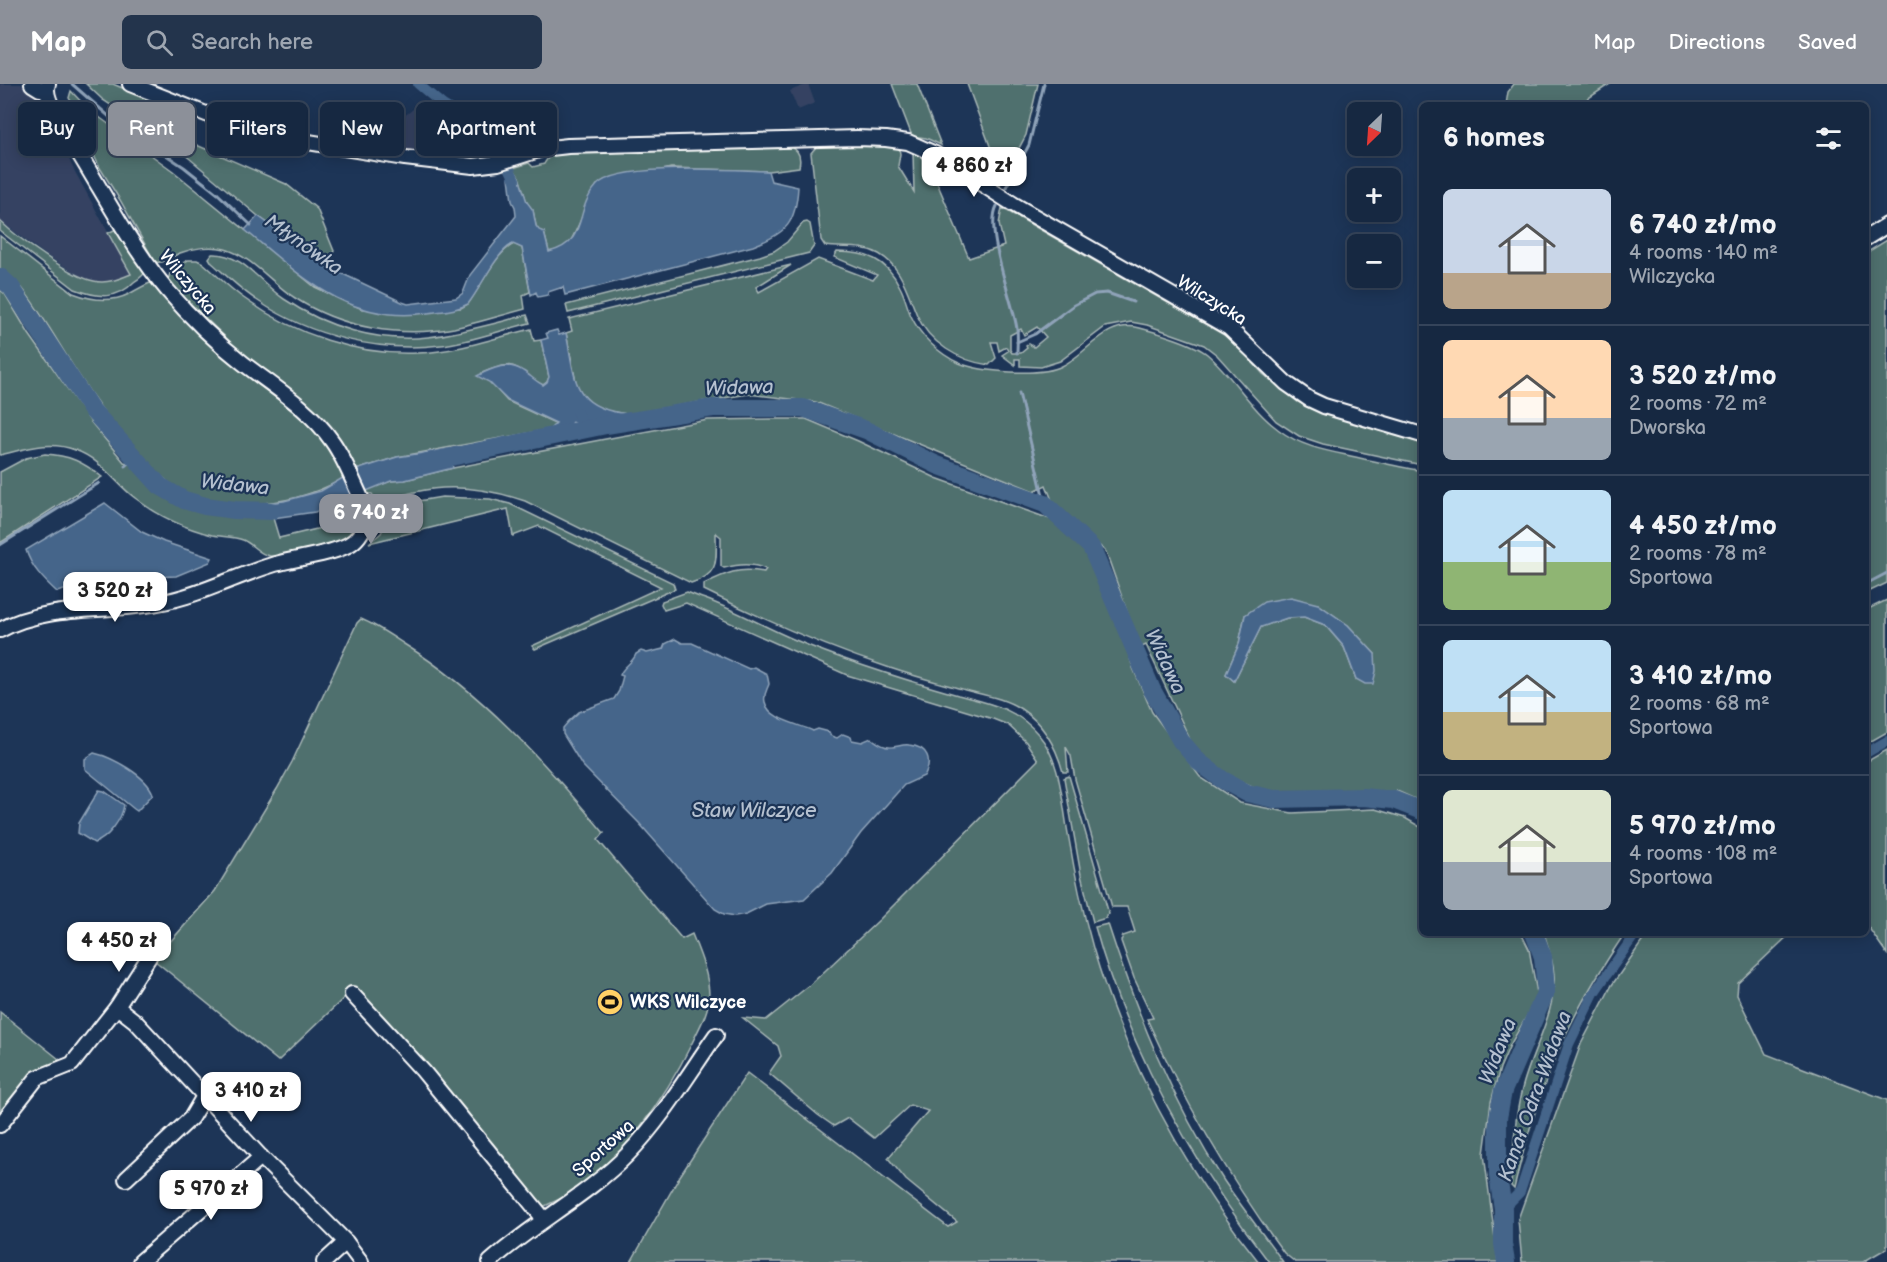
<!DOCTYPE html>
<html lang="en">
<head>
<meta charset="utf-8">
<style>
  :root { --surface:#162841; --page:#23344c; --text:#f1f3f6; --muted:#9ea6b1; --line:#35445a; --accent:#8c9099 }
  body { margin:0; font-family:"Balsamiq Sans",sans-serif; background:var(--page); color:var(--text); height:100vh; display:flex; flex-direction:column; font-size:22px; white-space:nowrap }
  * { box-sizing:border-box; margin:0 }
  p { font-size:20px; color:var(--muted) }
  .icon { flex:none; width:33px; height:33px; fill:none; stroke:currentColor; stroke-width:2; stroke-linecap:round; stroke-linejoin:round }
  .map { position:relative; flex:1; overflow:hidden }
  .sheet { position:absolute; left:1419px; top:18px; width:450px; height:834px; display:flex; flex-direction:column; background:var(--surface); border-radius:9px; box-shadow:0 3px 15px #0003,0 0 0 2px var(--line) }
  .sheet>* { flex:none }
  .top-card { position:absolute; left:18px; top:18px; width:570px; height:54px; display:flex; gap:12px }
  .needle { width:39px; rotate:205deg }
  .fabs { position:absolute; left:1347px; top:18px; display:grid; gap:12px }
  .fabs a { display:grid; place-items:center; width:54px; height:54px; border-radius:9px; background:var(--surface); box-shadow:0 3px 15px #0003,0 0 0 2px var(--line); font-size:30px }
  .price { position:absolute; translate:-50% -51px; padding:0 14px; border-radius:12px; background:#fff; color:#222; font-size:20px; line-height:39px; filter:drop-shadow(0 2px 3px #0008) }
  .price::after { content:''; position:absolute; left:50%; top:36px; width:18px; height:14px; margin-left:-9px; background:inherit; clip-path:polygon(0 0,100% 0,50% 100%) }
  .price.selected { background:var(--accent); color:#fff }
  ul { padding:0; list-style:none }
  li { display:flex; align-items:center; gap:18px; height:150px; padding:0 24px }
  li+li { border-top:2px solid var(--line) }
  li span { display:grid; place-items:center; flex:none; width:168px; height:120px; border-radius:9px; color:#555 }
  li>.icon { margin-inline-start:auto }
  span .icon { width:72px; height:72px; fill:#fffc; stroke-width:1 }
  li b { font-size:26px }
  h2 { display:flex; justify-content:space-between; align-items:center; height:72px; padding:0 24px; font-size:26px }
  .chip { padding:0 21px; border-radius:9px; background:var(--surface); box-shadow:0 3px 15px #0003,0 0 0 2px var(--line); font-size:21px; line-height:54px }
  .chip.selected { background:var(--accent); color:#fff }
  header { display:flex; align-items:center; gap:36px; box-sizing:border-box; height:84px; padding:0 30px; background:var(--accent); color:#fff }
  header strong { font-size:28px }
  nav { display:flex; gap:33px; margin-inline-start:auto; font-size:21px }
  .search { width:420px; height:54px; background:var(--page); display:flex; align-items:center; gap:15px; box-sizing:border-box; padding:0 21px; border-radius:9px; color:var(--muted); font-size:22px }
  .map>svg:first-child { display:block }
  .built { fill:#344362 }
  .green { fill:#506f6e; stroke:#a8b7b6; stroke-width:1.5; fill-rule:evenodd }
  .water { fill:#45658a; stroke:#8fa3b9; stroke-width:1.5 }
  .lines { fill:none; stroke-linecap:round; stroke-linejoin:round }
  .stream { stroke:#8fa3b9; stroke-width:3 }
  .canal { stroke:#45658a; stroke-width:10 }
  .river { stroke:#45658a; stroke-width:18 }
  .minor-casing { stroke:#fff; stroke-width:18 }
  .minor { stroke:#1d3557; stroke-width:14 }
  .labels { text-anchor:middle; stroke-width:4.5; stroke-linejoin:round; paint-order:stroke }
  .street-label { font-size:18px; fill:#fff; stroke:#1d3557 }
  .poi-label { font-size:18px; font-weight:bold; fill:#fff; stroke:#1d3557; text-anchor:start }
  .water-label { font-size:20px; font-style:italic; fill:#b5c1d0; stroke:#1d3557 }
</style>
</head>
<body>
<header>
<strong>Map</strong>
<div class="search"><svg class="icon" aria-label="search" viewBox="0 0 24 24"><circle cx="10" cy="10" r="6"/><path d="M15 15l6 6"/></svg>Search here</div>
<nav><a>Map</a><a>Directions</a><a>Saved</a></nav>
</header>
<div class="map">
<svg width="1887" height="1178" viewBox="0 0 1887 1178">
  <rect width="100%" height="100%" fill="#1d3557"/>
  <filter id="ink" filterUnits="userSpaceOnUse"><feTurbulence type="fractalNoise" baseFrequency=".0167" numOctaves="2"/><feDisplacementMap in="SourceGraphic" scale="12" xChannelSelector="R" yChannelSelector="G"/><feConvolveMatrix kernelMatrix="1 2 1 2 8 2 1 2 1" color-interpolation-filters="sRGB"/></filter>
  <g filter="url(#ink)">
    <g class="built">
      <polygon points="0,0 21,0 46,25 74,86 131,190 108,198 95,198 83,194 46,171 0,137"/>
      <polygon points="808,0 815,19 798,26 790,7"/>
      <polygon points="422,18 443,41 485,71 467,75 378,64 373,57"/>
    </g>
    <g class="green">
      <polygon points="86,0 113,0 190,33 185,56 286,100 317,125 334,167 326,182 258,132 183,69 103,16"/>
      <polygon points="892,0 917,0 941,61 926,54 912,52"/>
      <polygon points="967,0 1038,0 1026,51 1000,100 993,98 990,62"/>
      <polygon points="1514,0 1610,0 1578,21 1506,21 1508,8"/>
      <path d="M71 7 88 25 173 87 315 203 362 225 461 224 468 220C480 204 496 168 514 160L522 164 530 208 523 211 525 225C502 231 478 239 454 244 400 254 341 244 295 214 271 199 253 173 225 165 211 161 193 164 180 169 171 173 165 180 155 178L120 116 100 84 87 57 83 38 69 14Z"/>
      <path d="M884 60 899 64 900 70 898 82 914 108 913 68 927 75 969 174 1004 162 999 140 1002 124 1233 256 1263 290 1298 318 1335 332 1422 358V381L1323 360 1299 352 1276 337 1217 271 1204 261 1147 241 1131 238 1105 243 1060 277 1041 283 1020 282V275H1015V281L1002 271 1008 267 1006 263 999 267 997 258H991L996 274 989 281C959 277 929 259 917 231 907 208 902 183 879 170 861 160 844 165 825 162L821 156 811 69 816 63 821 61ZM1037 243 1046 253 1034 263 1029 260 1026 262 1027 264 1021 269H1012L1010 266V251L1021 245 1024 251Z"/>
      <path d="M791 63C799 66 801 74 799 83L768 87 671 84 597 101C588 114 575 155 567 162 562 165 555 167 549 168L544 148 539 147 536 142 533 126 527 119 519 93 513 84 529 79 533 83 544 80C549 71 554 69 563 67Z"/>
      <path d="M0 137C18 154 71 193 94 197 107 200 119 195 131 190L108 149 116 145 145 188C142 194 139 194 134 198 117 216 98 214 75 205L0 147Z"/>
      <polygon points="807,138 810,140 814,162 809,169 568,229 566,221 760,172 774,167 787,158 803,139"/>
      <path d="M0 152 73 209C91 216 111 219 129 210 136 206 143 202 150 199L154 200C172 220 189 243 209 261 248 298 306 327 335 373 339 380 342 388 345 394 306 415 265 424 222 418 207 415 191 412 178 405 148 386 101 327 82 296 62 266 44 232 22 204 16 198 7 193 0 188Z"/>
      <polygon points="1887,156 1887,499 1866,509 1866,169"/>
      <path d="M837 168C866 168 887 175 900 203 905 212 907 223 911 232 921 253 939 270 959 279 981 288 1041 293 1062 282 1089 269 1105 235 1140 244 1156 248 1195 260 1207 270 1234 293 1251 326 1279 346 1304 365 1335 368 1364 375 1383 379 1403 384 1422 387V718L1397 707H1263L1226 690 1194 664 1146 561 1140 564 1106 468 1052 416 1046 401 1034 407 816 318 748 310 627 330 602 326 590 319 577 303 566 249 572 247 569 235 791 181 756 203 759 208 818 175 873 196 877 191 834 173ZM1318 520 1348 541 1375 570 1356 595 1344 563 1325 541 1304 533 1287 534 1261 543 1234 597 1226 590 1239 560 1245 531Z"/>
      <path d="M212 170C243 169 261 200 284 215 325 243 379 259 428 253 462 249 495 239 527 231L530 239C500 246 471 258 441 261 378 269 310 252 258 217 241 206 227 192 212 179L209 174Z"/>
      <path d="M188 176H197L203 179C217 191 230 205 245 215 294 250 358 272 418 269 456 268 494 254 531 245L534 257 541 256 549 293 547 298 543 301C514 287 520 272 482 289L507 317 557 340 550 345 397 373 356 386 248 275 170 200 168 196 171 186Z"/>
      <path d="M0 206 5 210 29 250 90 337 124 378 134 381 167 413 195 427 229 433 273 434 279 454 325 443 355 429 358 419C362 442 355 453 332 459 313 465 290 474 270 472 259 471 253 460 243 456 234 452 222 453 212 451 184 444 158 432 135 414 114 398 101 375 75 366 49 356 26 365 0 371Z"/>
      <path d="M771 335H806L858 357 936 394 1058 438 1090 473 1121 547 1133 584 1152 628 1200 693 1240 719 1292 729 1375 725 1405 734 1422 744V849H1521L1529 865 1537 909 1532 923 1510 961 1500 984 1491 1018 1484 1070 1498 1178H1295L1284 1169C1230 1095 1185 1019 1147 935L1153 934 1134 894 1121 857 1123 852 1135 848 1127 823H1112L1075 695 1071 672 1066 663 1068 688H1063C1056 662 1044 640 1021 625 1004 614 984 611 965 606 940 599 914 592 890 584 826 563 764 536 704 506V500C726 489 739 483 764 488L766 485C751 479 740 480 724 484L721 482V453L716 449C716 475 721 490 691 499L525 417C472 399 431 399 378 419L372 410H366L363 407 391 397 405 396 453 384 616 353 708 336Z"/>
      <path d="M45 370C69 371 83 378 102 393L0 459V388L26 374Z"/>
      <polygon points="442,413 490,415 510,420 673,499 675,505 535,565 532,562 661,503 539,442 513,452 508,425 369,459 381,449 395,421"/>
      <path d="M687 508C693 510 698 513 705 515 735 526 763 542 793 555 846 578 902 595 958 611 989 619 1016 624 1038 650 1062 677 1062 721 1069 755 1075 792 1083 828 1093 864 1127 979 1184 1085 1259 1178H631L680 1092 747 989 948 1143 957 1138 906 1096 888 1074 928 1027 910 1021 874 1054 848 1034 834 1042 818 1031 769 989 781 972 778 962 743 934 766 936 811 900 879 836 1038 676 1026 658 1008 641 993 635 847 591 686 519 664 526 661 520 662 517Z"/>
      <polygon points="1887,516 1887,648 1866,660 1866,526"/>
      <path d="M361 535C376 541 390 551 404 560 482 608 545 679 604 749L598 756 682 855 692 850C700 870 709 891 709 912 709 928 699 944 692 959 666 1012 621 1079 570 1110 561 1115 550 1119 541 1124L440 997 400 952 353 903 346 912 278 977 154 876 215 807 277 705 292 678 357 539Z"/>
      <polygon points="1887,666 1887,870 1866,840 1866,678"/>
      <polygon points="1069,692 1109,830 1106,831 1106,834 1093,838 1081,791 1064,694"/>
      <path d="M1108 840C1137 930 1172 1017 1224 1097 1243 1125 1264 1151 1283 1178H1269C1191 1077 1129 967 1095 843Z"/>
      <path d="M1544 849H1625C1606 877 1588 906 1573 936 1546 987 1527 1049 1514 1105L1511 1102C1513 1070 1514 1036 1522 1005 1531 968 1557 927 1554 890 1553 876 1548 862 1544 849Z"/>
      <polygon points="1648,849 1791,849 1738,899 1737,911 1766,970 1887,1016 1887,1164 1863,1178 1522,1178 1518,1135 1581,960 1612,901"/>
      <polygon points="0,928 59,975 54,981 39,984 0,1032"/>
    </g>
    <g class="water">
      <path d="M513 84 519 93 527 118 533 126 536 142 539 146 544 148 549 168C590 157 573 126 597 101 618 78 735 86 768 87L771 97 798 103C796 139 787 149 753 162L565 211 563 203 548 208V211L538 213 536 208 531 211 522 164 513 160C496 168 481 204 468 220 456 227 441 227 428 229 349 241 301 192 245 146L258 132 326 182 402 218 408 220 456 214 463 209 470 191 516 132 515 123 512 117 508 86Z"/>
      <path d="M557 246 559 251 566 249C576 296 571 323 627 330L550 345 556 339 507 316 489 298 477 292C492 284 508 277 523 287 530 291 535 297 543 301L547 298 549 293 541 256 548 254 546 249Z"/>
      <polygon points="449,365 453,384 405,396 391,397 315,428 273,434 249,434 246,421 284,417 321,407 356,386 397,373"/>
      <path d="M105 419 142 448 164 458 212 474 210 478 176 492 127 494 93 498 57 508C44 496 31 483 26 466Z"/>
      <polygon points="1291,513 1318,520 1348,541 1375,570 1376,587 1373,600 1365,600 1356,595 1344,563 1325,541 1304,533 1287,534 1261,543 1234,597 1226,590 1239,560 1245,531 1264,518"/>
      <path d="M675 555 682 559H692L749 585 754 583 767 590 769 600C767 606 763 611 765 618 769 636 799 640 813 647L818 645 829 648 831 652 837 654 843 650 851 653 852 656 862 658 871 654C877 658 882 663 889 663 895 664 902 660 909 661 928 663 933 676 924 692L904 701 861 749 832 789 804 815 766 820 746 830 735 832 724 830 715 825 639 739 582 681 563 650V644L569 637 579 628 614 615 619 607 623 592 620 591C623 582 633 579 636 570L641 567 647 569 663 565 665 560Z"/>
      <path d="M94 669C112 673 147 692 153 710L137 727 134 725 85 685V675Z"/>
      <path d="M99 706 104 707 124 721C122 735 108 755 94 759L78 749 79 739Z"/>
    </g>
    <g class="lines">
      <g class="stream">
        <polyline points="72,0 112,35 184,83 218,110 251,141"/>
        <polyline points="1004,107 1029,61 1044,0"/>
        <path d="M997 122C984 147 1013 216 1017 245 1018 253 1017 261 1017 269"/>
        <polyline points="1017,258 1035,250 1074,221 1095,210 1107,209 1133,218"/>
        <polyline points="1019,309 1045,420"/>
        <polyline points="572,339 585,346"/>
        <polyline points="125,382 134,374"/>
        <polyline points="0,461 99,399"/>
        <polyline points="1866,500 1887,489"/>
      </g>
      <g class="canal">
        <polyline points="418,0 443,21 474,40 496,56 515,96"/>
        <polyline points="577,328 585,346"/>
        <polyline points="1866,669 1887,657"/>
        <polyline points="1503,1125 1520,1108 1569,960 1594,909 1636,849"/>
      </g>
      <g class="river">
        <polyline points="0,193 11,203 91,325 160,402 184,416 205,422 235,426 271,427"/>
        <polyline points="427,378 606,341 713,324 803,324 866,346 937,381 1045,420 1091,463 1152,606 1181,657 1199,678 1223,696 1247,709 1274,715 1363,713 1394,716 1422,727"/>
        <polyline points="1506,1178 1503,1160 1503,1125 1498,1092 1498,1034 1503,1007 1546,907 1543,873 1534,849"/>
      </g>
      <defs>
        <g id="minor">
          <polyline points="32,0 40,5 46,5"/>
          <polyline points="130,0 239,43 266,51 405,74 473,82 498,79 542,65 568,62 857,54 886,55 908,58 935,70 1013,120 1229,244 1286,299 1309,315 1324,322 1422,351"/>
          <polyline points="1866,154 1887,141"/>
          <path d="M0 546C48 520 105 529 158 519 199 512 235 492 275 480 296 474 329 471 348 461 356 457 363 448 365 439 368 427 361 414 356 403 349 387 342 371 332 357 309 324 274 303 243 279 215 257 191 234 168 207 132 164 107 115 78 68 70 55 42 14 48 0"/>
          <polyline points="352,910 423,987 544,1135"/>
          <polyline points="117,923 135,937 261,1073 346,1158 361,1178"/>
          <polyline points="0,1041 37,994 72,980 117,923 149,873"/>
          <polyline points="126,1095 191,1034 204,1012"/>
          <polyline points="140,1178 261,1073"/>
          <polyline points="324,1178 346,1158"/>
          <path d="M490 1178C533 1139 587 1112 628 1070 662 1035 688 991 716 951"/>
        </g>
      </defs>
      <use href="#minor" class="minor-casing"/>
      <use href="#minor" class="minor"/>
    </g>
  </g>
  <defs>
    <symbol id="stadium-disc" viewBox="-11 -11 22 22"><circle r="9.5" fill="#ffd166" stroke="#1d3557"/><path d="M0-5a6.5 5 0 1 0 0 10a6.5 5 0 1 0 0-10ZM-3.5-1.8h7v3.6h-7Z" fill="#111"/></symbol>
  </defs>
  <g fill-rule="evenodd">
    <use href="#stadium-disc" x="595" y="903" width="30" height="30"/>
  </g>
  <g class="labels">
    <g class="street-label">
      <text transform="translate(188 198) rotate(50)" y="6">Wilczycka</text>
      <text transform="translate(1212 216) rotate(32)" y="6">Wilczycka</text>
      <text transform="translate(603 1064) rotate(-42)" y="6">Sportowa</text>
    </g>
    <g class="poi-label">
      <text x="630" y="924">WKS Wilczyce</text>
    </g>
    <g class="water-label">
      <text transform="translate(304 160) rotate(35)" y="7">Młynówka</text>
      <text transform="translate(739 303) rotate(-2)" y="7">Widawa</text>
      <text transform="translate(235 400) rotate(6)" y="7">Widawa</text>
      <text transform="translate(1166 577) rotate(65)" y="7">Widawa</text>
      <text x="754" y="733">Staw Wilczyce</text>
      <text transform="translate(1497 967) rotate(-68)" y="7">Widawa</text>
      <text transform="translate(1534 1012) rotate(-70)" y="7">Kanał Odra-Widawa</text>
    </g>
  </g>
</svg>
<div class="fabs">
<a><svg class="needle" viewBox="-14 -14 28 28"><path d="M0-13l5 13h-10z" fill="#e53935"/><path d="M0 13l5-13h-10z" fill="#9ea6b1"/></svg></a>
<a>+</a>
<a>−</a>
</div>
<b class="price" style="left:974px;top:114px">4 860 zł</b>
<b class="price selected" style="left:371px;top:461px">6 740 zł</b>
<b class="price" style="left:115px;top:539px">3 520 zł</b>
<b class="price" style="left:119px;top:889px">4 450 zł</b>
<b class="price" style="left:251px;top:1039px">3 410 zł</b>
<b class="price" style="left:211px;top:1137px">5 970 zł</b>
<div class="top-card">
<a class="chip">Buy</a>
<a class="chip selected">Rent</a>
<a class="chip">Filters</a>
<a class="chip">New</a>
<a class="chip">Apartment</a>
</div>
<section class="sheet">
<h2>6 homes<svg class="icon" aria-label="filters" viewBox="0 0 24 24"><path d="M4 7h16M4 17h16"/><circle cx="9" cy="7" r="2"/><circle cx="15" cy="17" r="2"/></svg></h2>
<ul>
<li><span style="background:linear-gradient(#c9d6e8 70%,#b9a48a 0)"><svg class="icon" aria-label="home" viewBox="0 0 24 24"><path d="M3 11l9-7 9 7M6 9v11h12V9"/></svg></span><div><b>6 740 zł/mo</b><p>4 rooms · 140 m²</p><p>Wilczycka</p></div></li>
<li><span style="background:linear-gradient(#ffd9b3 65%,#9aa5b1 0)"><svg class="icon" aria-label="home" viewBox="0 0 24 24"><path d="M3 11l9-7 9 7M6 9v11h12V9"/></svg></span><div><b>3 520 zł/mo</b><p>2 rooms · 72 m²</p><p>Dworska</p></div></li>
<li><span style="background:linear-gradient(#bfe0f5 60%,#8fb573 0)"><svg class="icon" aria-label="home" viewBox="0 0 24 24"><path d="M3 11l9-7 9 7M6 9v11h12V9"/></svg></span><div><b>4 450 zł/mo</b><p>2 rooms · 78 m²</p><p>Sportowa</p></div></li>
<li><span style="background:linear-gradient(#bfe0f5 60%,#c2b280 0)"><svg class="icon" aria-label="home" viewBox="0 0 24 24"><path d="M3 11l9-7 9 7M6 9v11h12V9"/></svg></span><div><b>3 410 zł/mo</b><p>2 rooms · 68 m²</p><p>Sportowa</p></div></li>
<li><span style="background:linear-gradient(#dfe7d0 60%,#9aa5b1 0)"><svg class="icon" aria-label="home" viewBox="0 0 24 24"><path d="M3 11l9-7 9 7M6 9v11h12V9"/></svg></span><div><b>5 970 zł/mo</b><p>4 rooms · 108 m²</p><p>Sportowa</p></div></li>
</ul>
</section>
</div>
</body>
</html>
